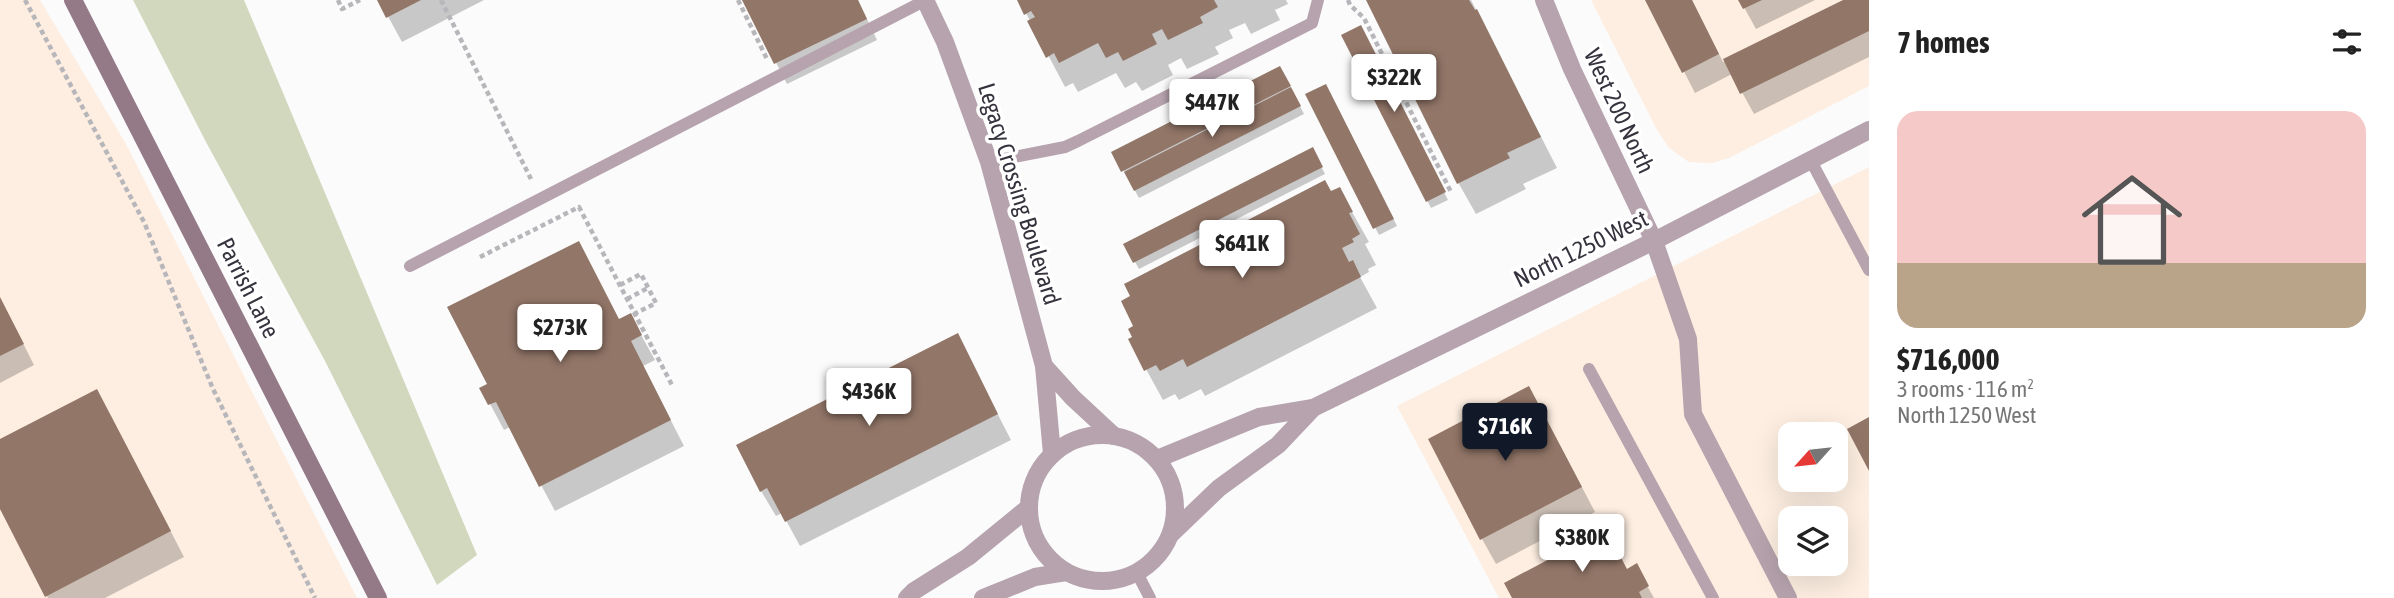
<!DOCTYPE html>
<html lang="en">
<head>
<meta charset="utf-8">
<style>
  :root { --surface:#fff; --page:#f2f2f2; --text:#222; --muted:#767676; --line:#e0e0e0; --accent:#111827 }
  body { margin:0; font-family:"Asap Condensed",sans-serif; background:var(--page); color:var(--text); height:100vh; display:flex; flex-direction:column; font-size:26px; white-space:nowrap }
  * { box-sizing:border-box; margin:0 }
  p { font-size:23px; color:var(--muted) }
  .icon { flex:none; width:38px; height:38px; fill:none; stroke:currentColor; stroke-width:2; stroke-linecap:round; stroke-linejoin:round }
  .map { position:relative; flex:1; overflow:hidden }
  .sheet { display:flex; flex-direction:column; background:var(--surface); width:525px }
  .sheet>* { flex:none }
  .needle { width:46px; rotate:243deg }
  .buttons { position:absolute; left:1778px; top:422px; display:grid; gap:14px }
  .buttons a { display:grid; place-items:center; width:70px; height:70px; border-radius:14px; background:var(--surface); box-shadow:0 7px 28px #0002; font-size:35px }
  .price { position:absolute; translate:-50% -60px; padding:0 16px; border-radius:7px; background:#fff; color:#222; font-size:23px; line-height:46px; filter:drop-shadow(0 2px 4px #0008) }
  .price::after { content:''; position:absolute; left:50%; top:42px; width:21px; height:16px; margin-left:-10px; background:inherit; clip-path:polygon(0 0,100% 0,50% 100%) }
  .price.on { background:var(--accent); color:#fff }
  ul { padding:0; list-style:none }
  li { display:grid; align-content:center; gap:14px; height:371px; padding:0 28px }
  li+li { border-top:2px solid var(--line) }
  li span { display:grid; place-items:center; height:217px; border-radius:21px; color:#555 }
  li>.icon { margin-inline-start:auto }
  span .icon { width:126px; height:126px; fill:#fffc; stroke-width:1 }
  li b { font-size:30px }
  h2 { display:flex; justify-content:space-between; align-items:center; height:84px; padding:0 28px; font-size:30px }
  main { display:flex; flex:1; min-height:0 }
  .map>svg:first-child { display:block }
  .industrial { fill:#fdeee1; fill-rule:evenodd }
  .green { fill:#d2d8bd }
  .shadow { fill:#0003 }
  .building { fill:#927668 }
  .lines { fill:none; stroke-linecap:round; stroke-linejoin:round }
  .path { stroke:#b7b6ba; stroke-width:4.5; stroke-dasharray:5 3.5; stroke-linecap:butt }
  .service { stroke:#b6a3ad; stroke-width:12 }
  .minor { stroke:#b6a3ad; stroke-width:18 }
  .tertiary { stroke:#b6a3ad; stroke-width:18 }
  .secondary { stroke:#947987; stroke-width:18 }
  .labels { text-anchor:middle; stroke-width:7; stroke-linejoin:round; paint-order:stroke }
  .street-label { font-size:24px; fill:#37333e; stroke:#fff }
</style>
</head>
<body>
<main>
<div class="map">
<svg width="1869" height="598" viewBox="0 0 1869 598">
  <rect width="100%" height="100%" fill="#fbfbfb"/>
  <g class="industrial">
    <polygon points="0,0 40,0 126,144 357,598 0,598"/>
    <polygon points="1591,0 1869,0 1869,86 1729,158 1712,163 1689,162 1669,148 1657,130"/>
    <path d="M1869 167V598H1499L1397 406ZM1790 434H1836V480H1790ZM1790 518H1836V564H1790Z"/>
  </g>
  <polygon class="green" points="133,0 244,0 477,555 437,585 325,361 206,142"/>
  <g class="shadow">
    <polygon points="379,0 484,0 402,42"/>
    <polygon points="744,0 858,0 877,40 787,84"/>
    <polygon points="1019,0 1286,0 1288,4 1275,10 1280,20 1251,34 1245,23 1229,30 1233,38 1215,47 1219,54 1187,69 1181,58 1168,65 1173,75 1142,91 1136,82 1125,88 1116,73 1078,92 1073,83 1065,87"/>
    <polygon points="1368,0 1471,0 1557,168 1523,184 1526,189 1476,214 1459,184"/>
    <polygon points="1647,0 1692,0 1723,62 1847,0 1869,0 1869,57 1754,114 1732,74 1695,93"/>
    <polygon points="1740,0 1815,0 1756,29"/>
    <polygon points="1364,34 1448,200 1431,208 1343,36"/>
    <polygon points="1284,75 1304,114 1139,198 1114,153"/>
    <polygon points="1329,93 1397,226 1379,235 1307,95"/>
    <polygon points="1312,149 1325,174 1139,269 1125,244"/>
    <polygon points="1339,189 1369,242 1365,244 1376,265 1368,269 1369,272 1360,277 1377,308 1205,396 1201,389 1179,400 1175,394 1163,400 1130,340"/>
    <polygon points="0,298 34,365 0,383"/>
    <polygon points="630,315 655,360 643,366 684,446 555,511 510,427 504,430 482,389"/>
    <polygon points="957,335 1011,440 800,546 782,513 776,516 761,491"/>
    <polygon points="1543,413 1595,512 1496,564 1482,539"/>
    <polygon points="111,416 184,557 105,598 48,598 0,505 0,441"/>
    <polygon points="1636,566 1654,598 1514,598 1627,571"/>
  </g>
  <g class="building">
    <polygon points="377,0 421,0 386,18"/>
    <polygon points="742,0 858,0 867,19 774,64"/>
    <polygon points="1017,0 1214,0 1218,7 1200,17 1203,23 1168,40 1162,29 1152,34 1157,44 1123,61 1118,52 1106,58 1098,43 1059,63 1054,53 1046,58 1027,21 1035,17 1031,11 1024,15"/>
    <polygon points="1366,0 1469,0 1475,10 1477,9 1541,137 1507,153 1510,158 1457,184"/>
    <polygon points="1645,0 1692,0 1719,54 1682,73"/>
    <polygon points="1738,0 1762,0 1743,9"/>
    <polygon points="1843,0 1869,0 1869,31 1740,94 1723,59"/>
    <polygon points="1361,25 1446,192 1426,202 1341,35"/>
    <polygon points="1280,66 1291,86 1121,172 1111,152"/>
    <polygon points="1326,84 1394,219 1373,229 1305,94"/>
    <polygon points="1291,87 1301,106 1134,191 1124,172"/>
    <polygon points="1313,147 1323,167 1133,263 1123,244"/>
    <polygon points="1325,180 1331,191 1340,187 1353,212 1349,213 1360,234 1352,239 1354,242 1342,248 1349,262 1353,260 1361,277 1187,367 1183,359 1160,371 1156,365 1144,371 1128,339 1132,337 1128,329 1133,326 1121,301 1130,296 1124,284"/>
    <polygon points="579,241 619,319 631,313 642,335 631,341 671,420 539,487 496,402 488,405 479,388 487,384 447,307"/>
    <polygon points="0,297 24,344 0,356"/>
    <polygon points="958,333 998,414 785,522 767,488 760,492 736,445"/>
    <polygon points="1529,386 1582,487 1480,540 1428,439"/>
    <polygon points="97,389 171,531 45,597 0,509 0,439"/>
    <polygon points="1869,417 1869,471 1847,429"/>
    <polygon points="1606,529 1627,569 1637,563 1649,586 1639,592 1642,598 1512,598 1504,583"/>
  </g>
  <g class="lines">
    <g class="path">
      <polyline points="25,0 144,222 213,389 315,598"/>
      <polyline points="338,0 342,9 360,0"/>
      <polyline points="441,0 531,179"/>
      <polyline points="738,0 767,59"/>
      <polyline points="1348,0 1350,5 1364,18 1451,192"/>
      <polyline points="480,257 579,207 673,387"/>
      <polyline points="620,285 641,274 656,303 634,314"/>
      <polyline points="627,299 648,288"/>
    </g>
    <g class="service">
      <polyline points="1810,159 1869,270"/>
      <polyline points="989,162 1065,147 1078,141 1312,23 1318,0"/>
      <polyline points="410,266 926,0"/>
      <polyline points="1589,369 1713,598"/>
      <polyline points="1137,573 1150,598"/>
    </g>
    <g class="minor">
      <polyline points="925,0 945,42 989,162 1044,366 1052,454"/>
      <polyline points="1544,0 1572,69 1654,241 1688,339 1693,414 1788,598"/>
      <polyline points="1044,366 1073,398 1114,436"/>
    </g>
    <g class="tertiary">
      <circle cx="1102" cy="508" r="73"/>
      <polyline points="1157,459 1259,417 1313,408 1654,241 1869,130"/>
      <polyline points="1171,534 1219,488 1278,445 1313,408"/>
      <polyline points="907,598 914,591 968,557 1028,508"/>
      <polyline points="983,598 1035,577 1066,572"/>
    </g>
    <polyline class="secondary" points="73,0 378,598"/>
  </g>
  <g class="labels">
    <g class="street-label">
      <text transform="translate(1619 111) rotate(65)" y="8">West 200 North</text>
      <text transform="translate(1019 194) rotate(73)" y="8">Legacy Crossing Boulevard</text>
      <text transform="translate(1581 249) rotate(-26)" y="8">North 1250 West</text>
      <text transform="translate(248 288) rotate(63)" y="8">Parrish Lane</text>
    </g>
  </g>
</svg>
<div class="buttons">
<a><svg class="needle" viewBox="-14 -14 28 28"><path d="M0-13l5 13h-10z" fill="#e53935"/><path d="M0 13l5-13h-10z" fill="#767676"/></svg></a>
<a><svg class="icon" aria-label="layers" viewBox="0 0 24 24"><path d="M12 4l9 5-9 5-9-5zM3 14l9 5 9-5"/></svg></a>
</div>
<b class="price" style="left:1394px;top:114px">$322K</b>
<b class="price" style="left:1212px;top:139px">$447K</b>
<b class="price" style="left:1242px;top:280px">$641K</b>
<b class="price" style="left:560px;top:364px">$273K</b>
<b class="price" style="left:869px;top:428px">$436K</b>
<b class="price on" style="left:1505px;top:463px">$716K</b>
<b class="price" style="left:1582px;top:574px">$380K</b>
</div>
<section class="sheet">
<h2>7 homes<svg class="icon" aria-label="filters" viewBox="0 0 24 24"><path d="M4 7h16M4 17h16"/><circle cx="9" cy="7" r="2"/><circle cx="15" cy="17" r="2"/></svg></h2>
<ul>
<li><span style="background:linear-gradient(#f6c9c9 70%,#b9a48a 0)"><svg class="icon" aria-label="home" viewBox="0 0 24 24"><path d="M3 11l9-7 9 7M6 9v11h12V9"/></svg></span><div><b>$716,000</b><p>3 rooms · 116 m²</p><p>North 1250 West</p></div></li>
</ul>
</section>
</main>
</body>
</html>
